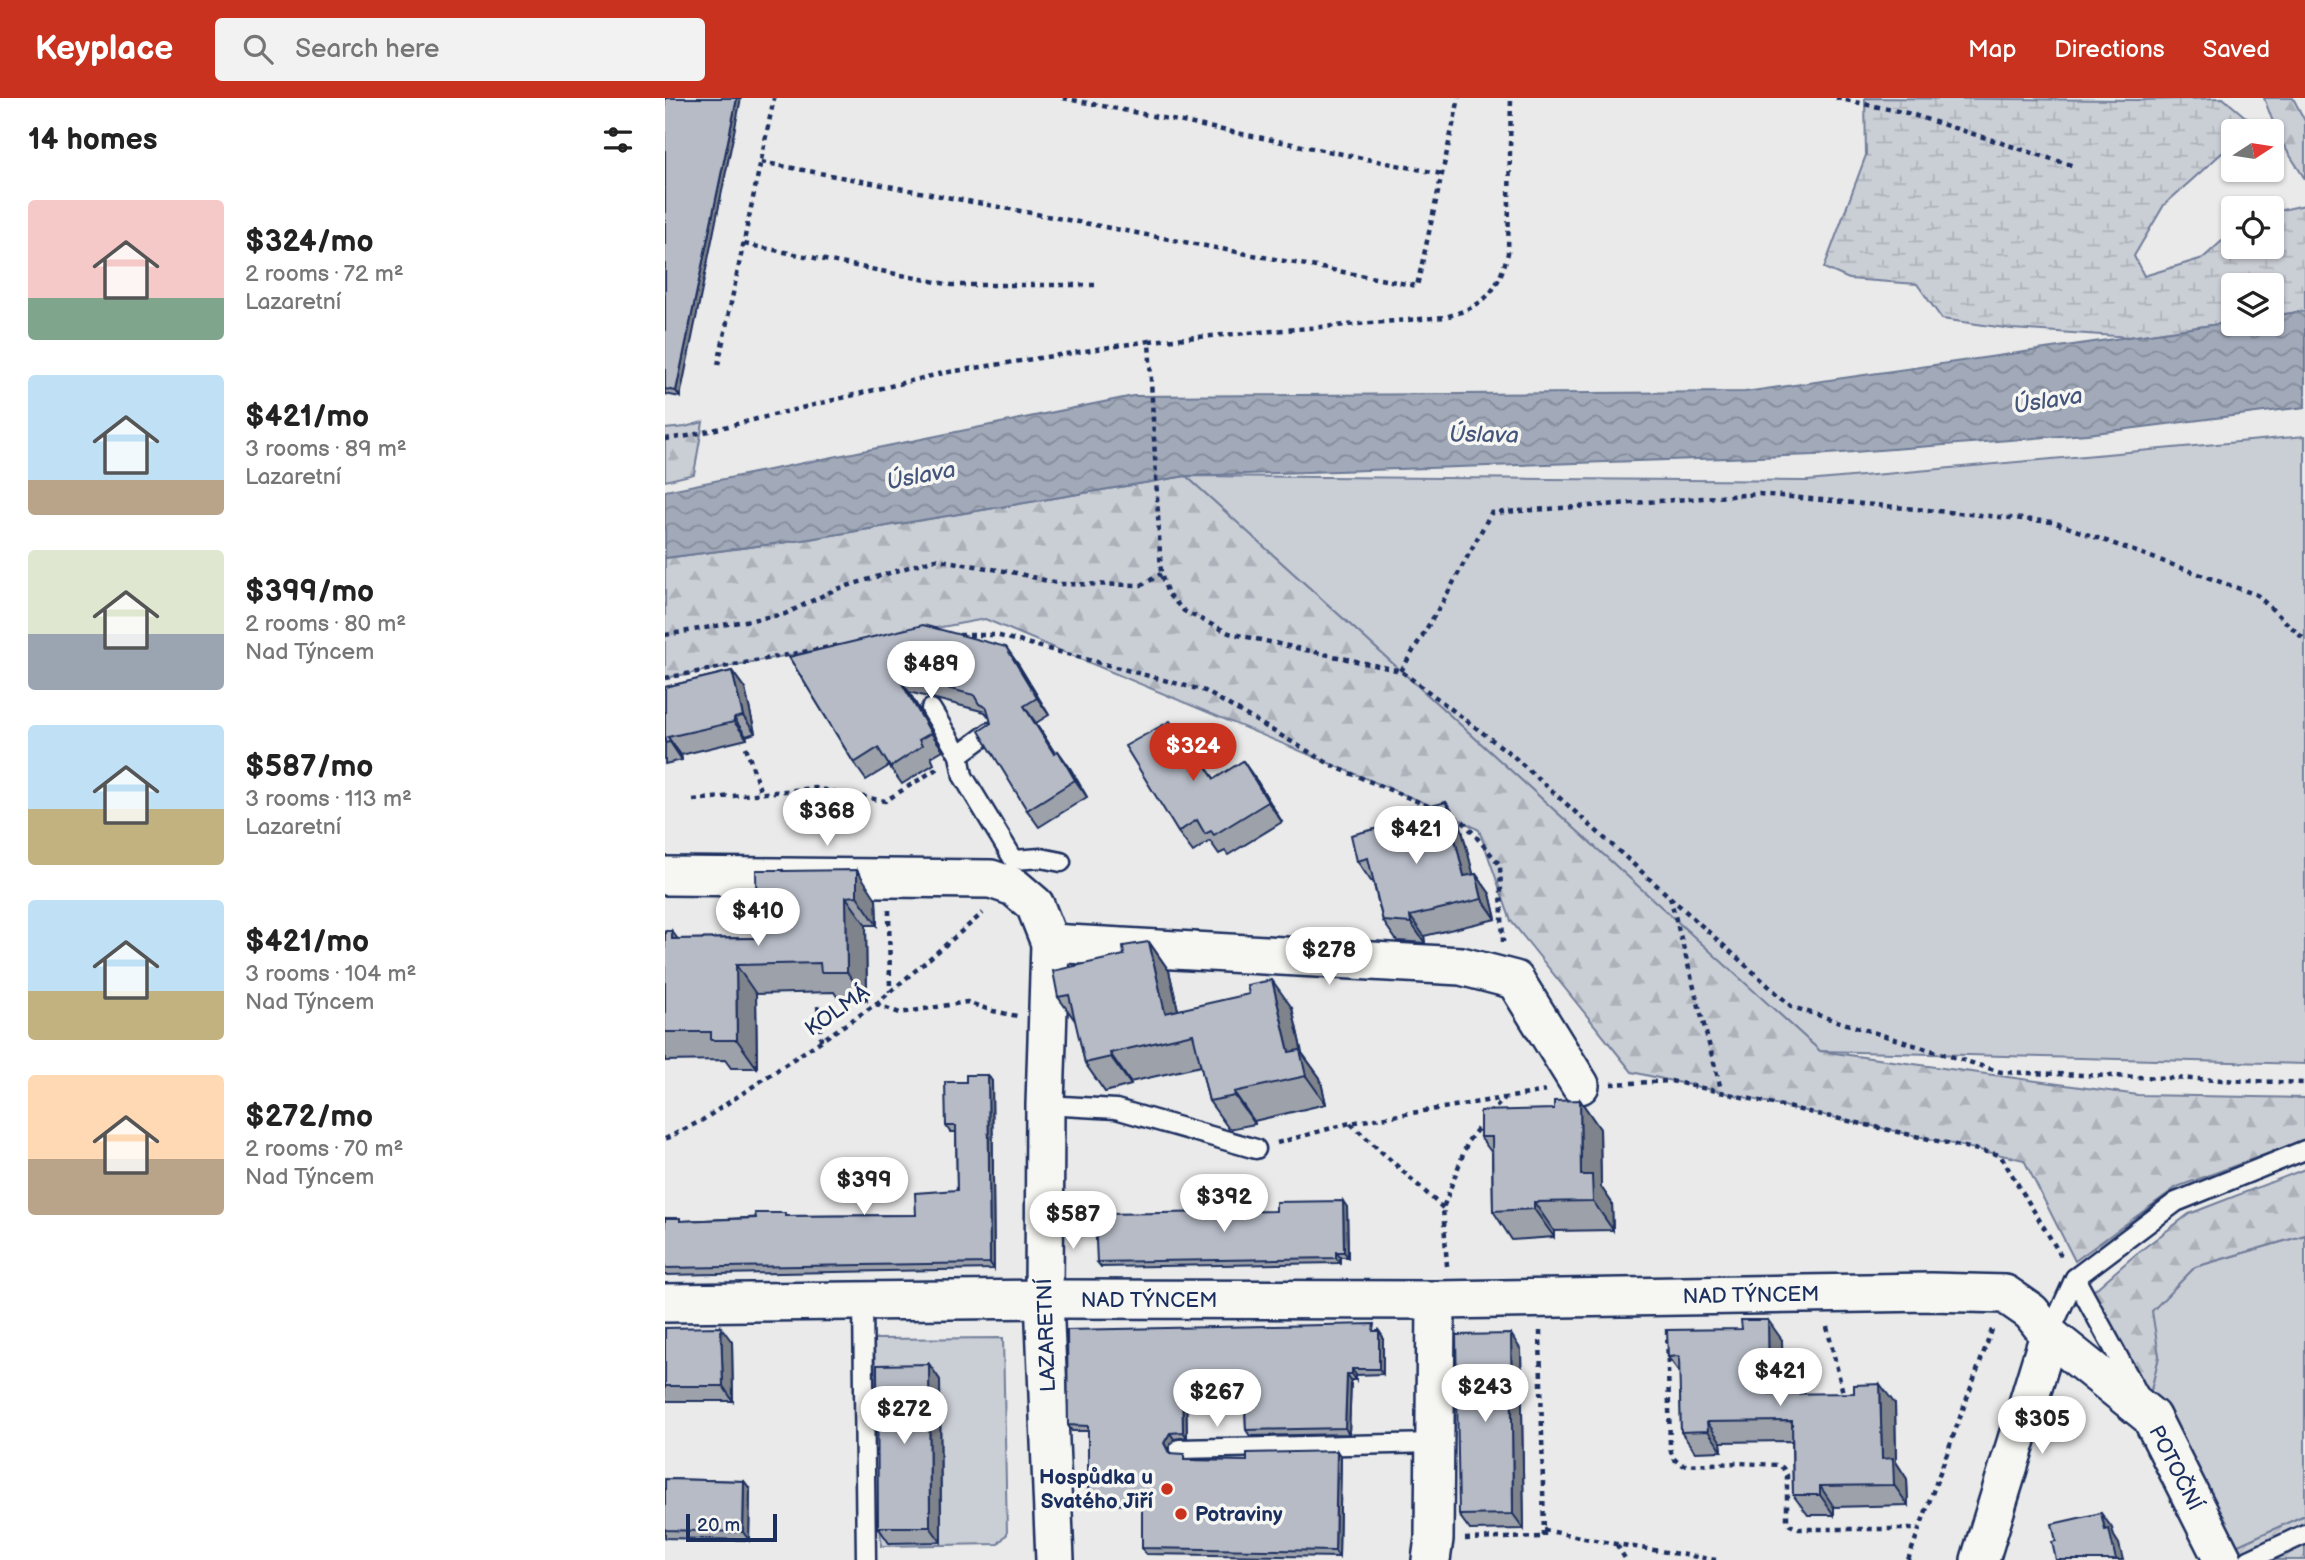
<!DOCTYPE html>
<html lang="en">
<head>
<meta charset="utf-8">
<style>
  :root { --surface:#fff; --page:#f2f2f2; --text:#222; --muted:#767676; --accent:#c8321e }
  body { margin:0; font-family:"Balsamiq Sans",sans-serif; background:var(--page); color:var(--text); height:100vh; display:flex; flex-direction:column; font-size:26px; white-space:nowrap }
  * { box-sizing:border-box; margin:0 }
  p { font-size:23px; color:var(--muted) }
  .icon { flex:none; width:38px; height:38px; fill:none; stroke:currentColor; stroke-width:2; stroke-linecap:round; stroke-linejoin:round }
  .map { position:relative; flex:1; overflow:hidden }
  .details { display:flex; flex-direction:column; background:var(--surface); width:665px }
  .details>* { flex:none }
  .needle { width:46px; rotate:78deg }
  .fabs { position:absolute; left:1556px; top:21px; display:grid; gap:14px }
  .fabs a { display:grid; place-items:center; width:63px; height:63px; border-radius:7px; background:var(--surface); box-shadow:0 2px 5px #0004; font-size:35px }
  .scale { position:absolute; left:21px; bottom:18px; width:91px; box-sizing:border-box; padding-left:7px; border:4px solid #1b2f5e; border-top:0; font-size:19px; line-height:24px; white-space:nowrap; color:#1b2f5e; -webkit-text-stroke:5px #f6f6f2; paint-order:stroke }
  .price { position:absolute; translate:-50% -60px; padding:0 16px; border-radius:24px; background:#fff; color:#222; font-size:23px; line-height:46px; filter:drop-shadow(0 2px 4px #0008) }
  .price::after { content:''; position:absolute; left:50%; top:42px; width:21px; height:16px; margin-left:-10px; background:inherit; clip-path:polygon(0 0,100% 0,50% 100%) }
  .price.active { background:var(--accent); color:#fff }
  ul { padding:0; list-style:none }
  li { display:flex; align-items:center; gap:21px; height:175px; padding:0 28px }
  li span { display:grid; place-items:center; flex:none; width:196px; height:140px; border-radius:7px; color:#555 }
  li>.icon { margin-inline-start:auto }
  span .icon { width:84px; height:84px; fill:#fffc; stroke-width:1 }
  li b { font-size:30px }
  h2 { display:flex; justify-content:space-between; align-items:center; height:84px; padding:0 28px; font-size:30px }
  header { display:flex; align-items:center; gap:42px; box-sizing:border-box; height:98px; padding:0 35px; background:var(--accent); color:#fff }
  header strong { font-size:33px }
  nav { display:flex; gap:38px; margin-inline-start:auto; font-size:24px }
  .search { width:490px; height:63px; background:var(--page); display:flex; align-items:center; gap:18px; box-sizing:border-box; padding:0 24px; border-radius:7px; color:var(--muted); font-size:26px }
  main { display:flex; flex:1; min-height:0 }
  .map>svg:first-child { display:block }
  .grass { fill:#caced5; stroke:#727e9a; stroke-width:2 }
  .forest { fill:url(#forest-firs); stroke:#727e9a; stroke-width:2 }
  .wetland { fill:url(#wetland-marsh); stroke:#727e9a; stroke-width:2 }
  .garden { fill:url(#garden-furrows); stroke:#727e9a; stroke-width:2 }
  .water { fill:url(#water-waves); stroke:#6c7995; stroke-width:2 }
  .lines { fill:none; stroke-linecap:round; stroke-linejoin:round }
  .service-casing { stroke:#1b2f5e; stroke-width:23 }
  .minor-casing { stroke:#1b2f5e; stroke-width:42 }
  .path { stroke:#1b2f5e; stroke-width:4.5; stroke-dasharray:5 5; stroke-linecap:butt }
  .service { stroke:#f6f6f2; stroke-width:18 }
  .minor { stroke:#f6f6f2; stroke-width:37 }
  .wall { fill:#9da1aa; stroke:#1b2f5e; stroke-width:2 }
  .shaded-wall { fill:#7f838b; stroke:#1b2f5e; stroke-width:2 }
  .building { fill:#b6bbc6; stroke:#1b2f5e; stroke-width:2 }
  .poi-dot { fill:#c8321e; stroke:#f6f6f2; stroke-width:2.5 }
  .labels { text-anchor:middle; stroke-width:7; stroke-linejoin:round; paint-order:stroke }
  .street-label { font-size:21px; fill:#1b2f5e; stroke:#f6f6f2 }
  .poi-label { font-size:21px; font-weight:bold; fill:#1b2f5e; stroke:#f6f6f2; text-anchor:end }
  .water-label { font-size:23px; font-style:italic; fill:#44547a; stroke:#f6f6f2 }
</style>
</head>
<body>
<header>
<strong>Keyplace</strong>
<div class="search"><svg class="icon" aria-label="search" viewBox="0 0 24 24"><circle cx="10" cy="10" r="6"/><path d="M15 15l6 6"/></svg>Search here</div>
<nav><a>Map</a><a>Directions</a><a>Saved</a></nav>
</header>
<main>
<section class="details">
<h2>14 homes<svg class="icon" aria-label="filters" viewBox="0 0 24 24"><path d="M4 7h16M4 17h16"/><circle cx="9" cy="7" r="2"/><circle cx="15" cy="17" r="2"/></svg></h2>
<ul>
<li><span style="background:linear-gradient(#f6c9c9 70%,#7fa58c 0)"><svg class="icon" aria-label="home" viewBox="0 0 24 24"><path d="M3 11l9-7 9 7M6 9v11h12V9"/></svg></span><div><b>$324/mo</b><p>2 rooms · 72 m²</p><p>Lazaretní</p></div></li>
<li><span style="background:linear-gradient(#bfe0f5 75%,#b9a48a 0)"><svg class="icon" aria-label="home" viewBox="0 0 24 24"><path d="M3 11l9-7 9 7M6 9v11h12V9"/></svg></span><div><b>$421/mo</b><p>3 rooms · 89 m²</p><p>Lazaretní</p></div></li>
<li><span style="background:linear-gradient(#dfe7d0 60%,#9aa5b1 0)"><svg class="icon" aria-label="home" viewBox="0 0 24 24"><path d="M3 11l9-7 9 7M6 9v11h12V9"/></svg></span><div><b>$399/mo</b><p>2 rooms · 80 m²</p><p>Nad Týncem</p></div></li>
<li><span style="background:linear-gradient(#bfe0f5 60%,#c2b280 0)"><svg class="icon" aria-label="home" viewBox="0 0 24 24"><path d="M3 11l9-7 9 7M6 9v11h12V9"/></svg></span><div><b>$587/mo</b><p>3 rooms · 113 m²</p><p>Lazaretní</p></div></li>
<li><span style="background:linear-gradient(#bfe0f5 65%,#c2b280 0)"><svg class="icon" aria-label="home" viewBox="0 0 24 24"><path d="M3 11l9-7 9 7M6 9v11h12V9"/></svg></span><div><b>$421/mo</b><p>3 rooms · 104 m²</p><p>Nad Týncem</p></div></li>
<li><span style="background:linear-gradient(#ffd9b3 60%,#b9a48a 0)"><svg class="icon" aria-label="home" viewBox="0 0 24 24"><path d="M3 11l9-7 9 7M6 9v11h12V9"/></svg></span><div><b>$272/mo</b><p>2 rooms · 70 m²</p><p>Nad Týncem</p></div></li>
</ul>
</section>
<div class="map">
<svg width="1640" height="1462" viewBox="0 0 1640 1462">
  <defs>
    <pattern id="forest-firs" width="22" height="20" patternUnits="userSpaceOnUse" patternTransform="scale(1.75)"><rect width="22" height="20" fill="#caced5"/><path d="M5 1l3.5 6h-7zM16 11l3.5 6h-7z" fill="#adb1b9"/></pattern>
    <pattern id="wetland-marsh" width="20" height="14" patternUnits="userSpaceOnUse" patternTransform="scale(1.75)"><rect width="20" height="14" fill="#caced5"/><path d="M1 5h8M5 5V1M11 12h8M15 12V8" fill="none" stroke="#adb1b9"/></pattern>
    <pattern id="garden-furrows" width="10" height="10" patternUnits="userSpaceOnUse" patternTransform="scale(1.75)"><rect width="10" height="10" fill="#caced5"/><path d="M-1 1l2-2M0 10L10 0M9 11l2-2" fill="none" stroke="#adb1b9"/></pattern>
    <pattern id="water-waves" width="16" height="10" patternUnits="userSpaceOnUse" patternTransform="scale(1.75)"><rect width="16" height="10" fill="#a2aaba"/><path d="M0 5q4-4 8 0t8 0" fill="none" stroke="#838b9a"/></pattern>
  </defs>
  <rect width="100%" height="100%" fill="#e9eae9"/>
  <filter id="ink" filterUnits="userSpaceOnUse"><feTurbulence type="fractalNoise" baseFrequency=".0143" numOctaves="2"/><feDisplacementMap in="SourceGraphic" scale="14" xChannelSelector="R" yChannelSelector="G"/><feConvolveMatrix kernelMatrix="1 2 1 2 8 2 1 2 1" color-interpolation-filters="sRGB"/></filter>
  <g filter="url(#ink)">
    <g class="grass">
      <polygon points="1640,338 1640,966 1155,953 521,378 1142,383"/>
      <polygon points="1640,1137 1640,1417 1558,1454 1483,1305 1494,1258 1486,1213 1530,1169"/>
      <polygon points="338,1240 342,1436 333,1446 216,1448 209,1241"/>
    </g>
    <g class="forest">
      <polygon points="1599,0 1628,0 1640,23 1640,81 1614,40"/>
      <polygon points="38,324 29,376 0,383 0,331 20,329"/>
      <polygon points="521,378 1155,953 1473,997 1640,1000 1640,1042 1512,1089 1410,1163 1359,1062 967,974 846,823 814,732 781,714 320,521 0,580 0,460 138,442"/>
      <polygon points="1640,1071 1640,1137 1530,1169 1487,1213 1494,1258 1483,1305 1426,1195 1471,1156 1524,1116"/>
    </g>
    <polygon class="wetland" points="1200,0 1472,2 1558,0 1596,32 1568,33 1568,45 1499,107 1469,158 1479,178 1538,160 1568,133 1568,149 1606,149 1607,114 1640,107 1640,213 1607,218 1606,187 1568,187 1568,224 1466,239 1347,231 1277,221 1252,186 1184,181 1159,170 1201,57"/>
    <polygon class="garden" points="1640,1417 1640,1462 1562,1462 1558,1454"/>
    <polygon class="water" points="1640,213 1640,309 1422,336 1150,357 521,378 138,442 0,460 0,393 468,298 1080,294 1568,224 1568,226 1606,226 1607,218"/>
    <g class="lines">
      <defs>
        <g id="service">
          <polyline points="266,611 294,657"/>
          <polyline points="325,634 294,657 298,678 349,762 376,760 396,764"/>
          <polyline points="380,1007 451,1011 591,1051"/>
          <polyline points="1410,1180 1474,1297"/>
          <polyline points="198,1204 201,1462"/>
          <polyline points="1384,1237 1410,1180 1511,1104 1640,1052"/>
          <polyline points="514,1351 770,1345"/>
          <polyline points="1584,1462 1640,1436"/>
        </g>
        <g id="minor">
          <polyline points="0,778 326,781 349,789 370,807 385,845 380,1007 379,1201 390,1462"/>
          <polyline points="385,845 796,868 850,882 915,987"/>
          <polyline points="0,1205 379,1201 771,1202 1266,1194 1340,1196 1366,1214 1384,1237 1486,1319 1558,1462"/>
          <polyline points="766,1462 769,1441 771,1202"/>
          <polyline points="1315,1462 1384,1237"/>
        </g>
      </defs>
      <use href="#service" class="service-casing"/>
      <use href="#minor" class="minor-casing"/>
      <g class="path">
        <polyline points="398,0 777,76"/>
        <polyline points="1171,0 1242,15 1409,68"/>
        <polyline points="96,64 752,188 794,0"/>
        <polyline points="79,146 287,187 432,187"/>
        <path d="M484 243 780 219C820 208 832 195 843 155L846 0"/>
        <polyline points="53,267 109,0"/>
        <polyline points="0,341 23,338 278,275 484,243 496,476 503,496 519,513 564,535 736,573 847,657 1127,909 1336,974 1640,985"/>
        <polyline points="0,537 120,516 169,492 270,461 351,475 395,486 477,487 496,476"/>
        <polyline points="294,537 331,537 540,593 668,668 768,710"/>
        <polyline points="736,573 780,500 826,415 1094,396 1388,424 1592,497 1640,542"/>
        <polyline points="0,580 175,547"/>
        <polyline points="81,649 96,695"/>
        <polyline points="28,702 150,690 220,703 273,670"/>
        <polyline points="789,719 797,722 835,767 838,844"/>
        <polyline points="1005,799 1057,995"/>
        <polyline points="224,812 225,894"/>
        <polyline points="211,906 235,915 302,904 328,913 352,918"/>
        <polyline points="153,908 156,942"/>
        <polyline points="946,986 1006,983 1335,1057 1398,1161"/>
        <polyline points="824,1016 840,1000 881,993"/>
        <polyline points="0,1041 36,1023 211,906 318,815"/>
        <polyline points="612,1045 685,1025"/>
        <polyline points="778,1110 685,1025 839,1000"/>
        <polyline points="782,1168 778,1110 803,1043 819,1023"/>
        <polyline points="1162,1229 1179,1299"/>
        <path d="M1002 1231 1005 1348C1006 1358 1009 1363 1018 1367L1074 1365 1114 1367 1118 1370 1122 1377V1422L1125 1427 1134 1431H1254"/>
        <polyline points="879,1432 945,1445 1051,1462"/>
        <polyline points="800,1441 879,1439 875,1233"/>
        <polyline points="952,1447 961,1462"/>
        <polyline points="1243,1462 1328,1229"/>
      </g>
      <use href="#service" class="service"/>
      <use href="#minor" class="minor"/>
    </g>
    <g class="wall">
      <polygon points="0,0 15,299 0,296"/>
      <polygon points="124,559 353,566 384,617 371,625 390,655 393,653 405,670 422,699 374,729 362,712 325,620 320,614 244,594 278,652 266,659 269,666 237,686 224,668 201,682 189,665"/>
      <polygon points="67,573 80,591 90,635 81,638 82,641 16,657 17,662 0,666 0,589"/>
      <polygon points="522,649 550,681 592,683 617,724 563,757 560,753 554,756 545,743 528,754 513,734"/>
      <polygon points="781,704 795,725 808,776 811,776 825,796 831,821 759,838 760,845 732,843 718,823 708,783 706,783 692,763"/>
      <polygon points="118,772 119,773 211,801 212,827 201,827 202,902 175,903 169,894 91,896 92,970 66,970 60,962 0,963 0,833 13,841 92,840"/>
      <polygon points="484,844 504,873 513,912 627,910 637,955 655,980 661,1006 589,1023 590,1026 564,1031 544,1003 536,968 465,984 466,987 440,994 420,965 411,924 393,899 459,857"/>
      <polygon points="327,983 329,1171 0,1177 0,1120 17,1123 122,1118 251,1117 292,1092 291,1034 285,1034 281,1028 301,984"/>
      <polygon points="915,1002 935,1031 936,1089 947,1105 948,1132 889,1133 889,1139 847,1142 828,1113 827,1055 815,1039"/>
      <polygon points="682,1109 683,1159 675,1159 675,1165 436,1169 432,1164 611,1113"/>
      <polygon points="0,1230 67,1244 68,1303 0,1303"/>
      <polygon points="402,1232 714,1233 718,1239 718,1276 691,1277 691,1282 686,1282 684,1336 585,1338 581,1332 579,1286 536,1287 536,1291 521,1292 522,1339 509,1341 503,1351 505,1355 523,1362 582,1363 676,1359 674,1459 481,1456 477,1450 477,1407 427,1406 423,1401 423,1333 407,1333 403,1327"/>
      <polygon points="1117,1242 1118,1296 1230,1306 1231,1364 1242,1381 1243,1407 1169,1409 1169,1417 1143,1417 1128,1397 1127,1343 1056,1344 1057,1353 1030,1354 1016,1334 1015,1275 1003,1259"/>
      <polygon points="856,1252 859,1431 805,1432 794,1417"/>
      <polygon points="264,1266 275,1282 276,1444 224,1445 213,1429"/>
      <polygon points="0,1381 79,1383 85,1391 84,1442 0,1440"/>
    </g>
    <g class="shaded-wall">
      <polygon points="72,0 76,0 15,299 11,293"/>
      <polygon points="341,549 353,566 384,617 372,600"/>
      <polygon points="67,573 80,591 90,635 78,618"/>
      <polygon points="232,577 244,594 278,652 266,635"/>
      <polygon points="359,608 371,625 401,673 389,656"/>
      <polygon points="69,620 81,638 82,641 69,624"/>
      <polygon points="3,639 16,657 17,662 5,644"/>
      <polygon points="393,653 405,670 422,699 410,682"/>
      <polygon points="578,663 592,683 617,724 603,704"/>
      <polygon points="781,704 795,725 814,798 799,778"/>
      <polygon points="192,772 211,801 212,827 192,798"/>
      <polygon points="811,776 825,796 831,821 817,801"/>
      <polygon points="181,799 201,827 202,902 182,874"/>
      <polygon points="745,818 759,838 760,845 746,825"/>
      <polygon points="7,833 27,861 7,841"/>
      <polygon points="484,844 504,873 519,938 500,915"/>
      <polygon points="71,867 91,896 92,970 72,942"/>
      <polygon points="607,882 627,910 637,955 655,980 661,1006 624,954"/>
      <polygon points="445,955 465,984 466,987 446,959"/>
      <polygon points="323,977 327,983 329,1171 325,1165"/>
      <polygon points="569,994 589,1023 590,1026 570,998"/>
      <polygon points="915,1002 935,1031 936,1089 947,1105 948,1132 928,1103 916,1077"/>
      <polygon points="678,1103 682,1109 683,1159 679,1154"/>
      <polygon points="869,1104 889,1133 889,1139 869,1111"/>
      <polygon points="671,1154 675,1159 675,1165 671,1160"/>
      <polygon points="1103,1222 1117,1242 1118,1316 1104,1296"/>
      <polygon points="56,1229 67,1244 68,1303 58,1288"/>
      <polygon points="714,1233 718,1239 718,1276 714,1271"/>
      <polygon points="846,1236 856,1252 859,1431 848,1416"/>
      <polygon points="264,1266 275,1282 276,1444 265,1429"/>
      <polygon points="687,1271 691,1277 691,1282 687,1276"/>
      <polygon points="682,1276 686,1282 684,1336 680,1330"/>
      <polygon points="532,1281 536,1287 536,1291 532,1285"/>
      <polygon points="517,1286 521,1292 522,1339 518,1334"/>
      <polygon points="1215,1286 1230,1306 1231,1364 1242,1381 1243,1407 1229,1387 1217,1361"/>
      <polygon points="1042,1324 1056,1344 1057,1353 1043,1333"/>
      <polygon points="505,1335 509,1341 503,1351 508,1361 499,1345"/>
      <polygon points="672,1353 676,1359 674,1459 670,1453"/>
      <polygon points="79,1383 85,1391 84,1442 78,1434"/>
      <polygon points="1155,1388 1169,1409 1169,1417 1155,1397"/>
      <polygon points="1436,1415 1447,1430 1449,1438 1454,1446 1458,1462 1451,1462 1440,1432"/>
    </g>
    <g class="building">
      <polygon points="0,0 72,0 11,293 0,291"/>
      <polygon points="258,527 341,549 372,600 359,608 389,656 393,653 410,682 362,712 314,633 326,625 322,610 314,606 309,597 232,577 266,635 254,642 257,648 225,669 213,650 189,665 124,559"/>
      <polygon points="67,573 78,618 69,620 69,624 3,639 5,644 0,645 0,589"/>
      <polygon points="505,623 522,649 526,646 549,681 578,663 603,704 549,737 546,733 540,736 532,722 513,734 460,648"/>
      <polygon points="781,704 799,778 811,776 817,801 745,818 746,825 718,823 703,760 692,763 686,737 758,719 756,711"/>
      <polygon points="91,772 118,772 118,773 192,772 192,798 181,799 182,874 156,874 155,865 71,867 72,942 46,942 46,934 0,934 0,833 7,833 7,841 92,840"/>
      <polygon points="484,844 500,915 584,896 582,887 607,882 624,954 635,952 641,978 569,994 570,998 544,1003 528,936 445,955 446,959 420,965 404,897 393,899 388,873 459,857 458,848"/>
      <polygon points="301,977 323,977 325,1165 0,1170 0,1120 15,1120 15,1123 91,1120 90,1115 120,1115 120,1118 251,1117 250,1095 292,1092 291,1028 281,1028 280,984 301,984"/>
      <polygon points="915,1002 916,1077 927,1077 928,1103 869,1104 869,1111 828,1113 827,1039 815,1039 815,1013 889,1011 889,1003"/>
      <polygon points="678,1103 679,1154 671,1154 671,1160 432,1164 430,1120 441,1120 440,1116 611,1113 611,1104"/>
      <polygon points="1076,1222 1103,1222 1104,1296 1189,1295 1189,1287 1215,1286 1217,1361 1228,1360 1229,1387 1155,1388 1155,1397 1128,1397 1127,1323 1042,1324 1043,1333 1016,1334 1014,1258 1003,1259 1002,1232 1077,1231"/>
      <polygon points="709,1226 708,1233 714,1233 714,1271 687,1271 687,1276 682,1276 680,1330 581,1332 579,1280 532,1281 532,1285 517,1286 518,1334 505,1335 499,1345 504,1355 519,1356 519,1362 582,1363 582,1355 672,1353 670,1453 477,1450 477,1401 423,1401 423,1328 403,1327 402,1232"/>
      <polygon points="56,1229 58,1288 0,1288 0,1230"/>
      <polygon points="846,1236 848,1416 794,1417 791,1237"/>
      <polygon points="264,1266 265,1429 213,1429 212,1267"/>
      <polygon points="0,1381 79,1383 78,1434 0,1432"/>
      <polygon points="1436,1415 1440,1432 1444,1431 1451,1462 1391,1462 1387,1444 1391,1443 1387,1426"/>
    </g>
  </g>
  <g class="poi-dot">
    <circle cx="502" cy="1391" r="7"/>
    <circle cx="516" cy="1416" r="7"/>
  </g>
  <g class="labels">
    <g class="street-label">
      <text transform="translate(172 912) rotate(-35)" y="7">KOLMÁ</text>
      <text transform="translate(1086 1197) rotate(-1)" y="7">NAD TÝNCEM</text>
      <text x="484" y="1209">NAD TÝNCEM</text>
      <text transform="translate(381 1237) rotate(-92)" y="7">LAZARETNÍ</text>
      <text transform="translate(1511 1370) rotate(63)" y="7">POTOČNÍ</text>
    </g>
    <g class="poi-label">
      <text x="488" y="1386">Hospůdka u<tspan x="488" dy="24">Svatého Jiří</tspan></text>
      <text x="530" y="1423" text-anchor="start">Potraviny</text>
    </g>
    <g class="water-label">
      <text transform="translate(1383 302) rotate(-9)" y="8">Úslava</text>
      <text transform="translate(819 336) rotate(1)" y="8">Úslava</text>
      <text transform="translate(256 377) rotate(-11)" y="8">Úslava</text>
    </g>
  </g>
</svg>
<div class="fabs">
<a><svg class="needle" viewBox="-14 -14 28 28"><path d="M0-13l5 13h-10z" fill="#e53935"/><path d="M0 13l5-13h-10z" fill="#767676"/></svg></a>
<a><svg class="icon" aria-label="locate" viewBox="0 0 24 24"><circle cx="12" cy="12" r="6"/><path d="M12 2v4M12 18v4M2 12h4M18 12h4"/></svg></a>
<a><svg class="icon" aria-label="layers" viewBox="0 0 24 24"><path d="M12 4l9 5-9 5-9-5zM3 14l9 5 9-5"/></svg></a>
</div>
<div class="scale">20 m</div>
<b class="price" style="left:266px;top:603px">$489</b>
<b class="price active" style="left:528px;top:685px">$324</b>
<b class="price" style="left:162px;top:750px">$368</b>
<b class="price" style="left:751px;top:768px">$421</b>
<b class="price" style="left:93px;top:850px">$410</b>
<b class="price" style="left:664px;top:889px">$278</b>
<b class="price" style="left:199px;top:1119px">$399</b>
<b class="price" style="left:559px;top:1136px">$392</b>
<b class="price" style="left:408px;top:1153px">$587</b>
<b class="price" style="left:1115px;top:1310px">$421</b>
<b class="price" style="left:820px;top:1326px">$243</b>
<b class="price" style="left:552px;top:1331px">$267</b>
<b class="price" style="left:239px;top:1348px">$272</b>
<b class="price" style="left:1377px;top:1358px">$305</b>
</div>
</main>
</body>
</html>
